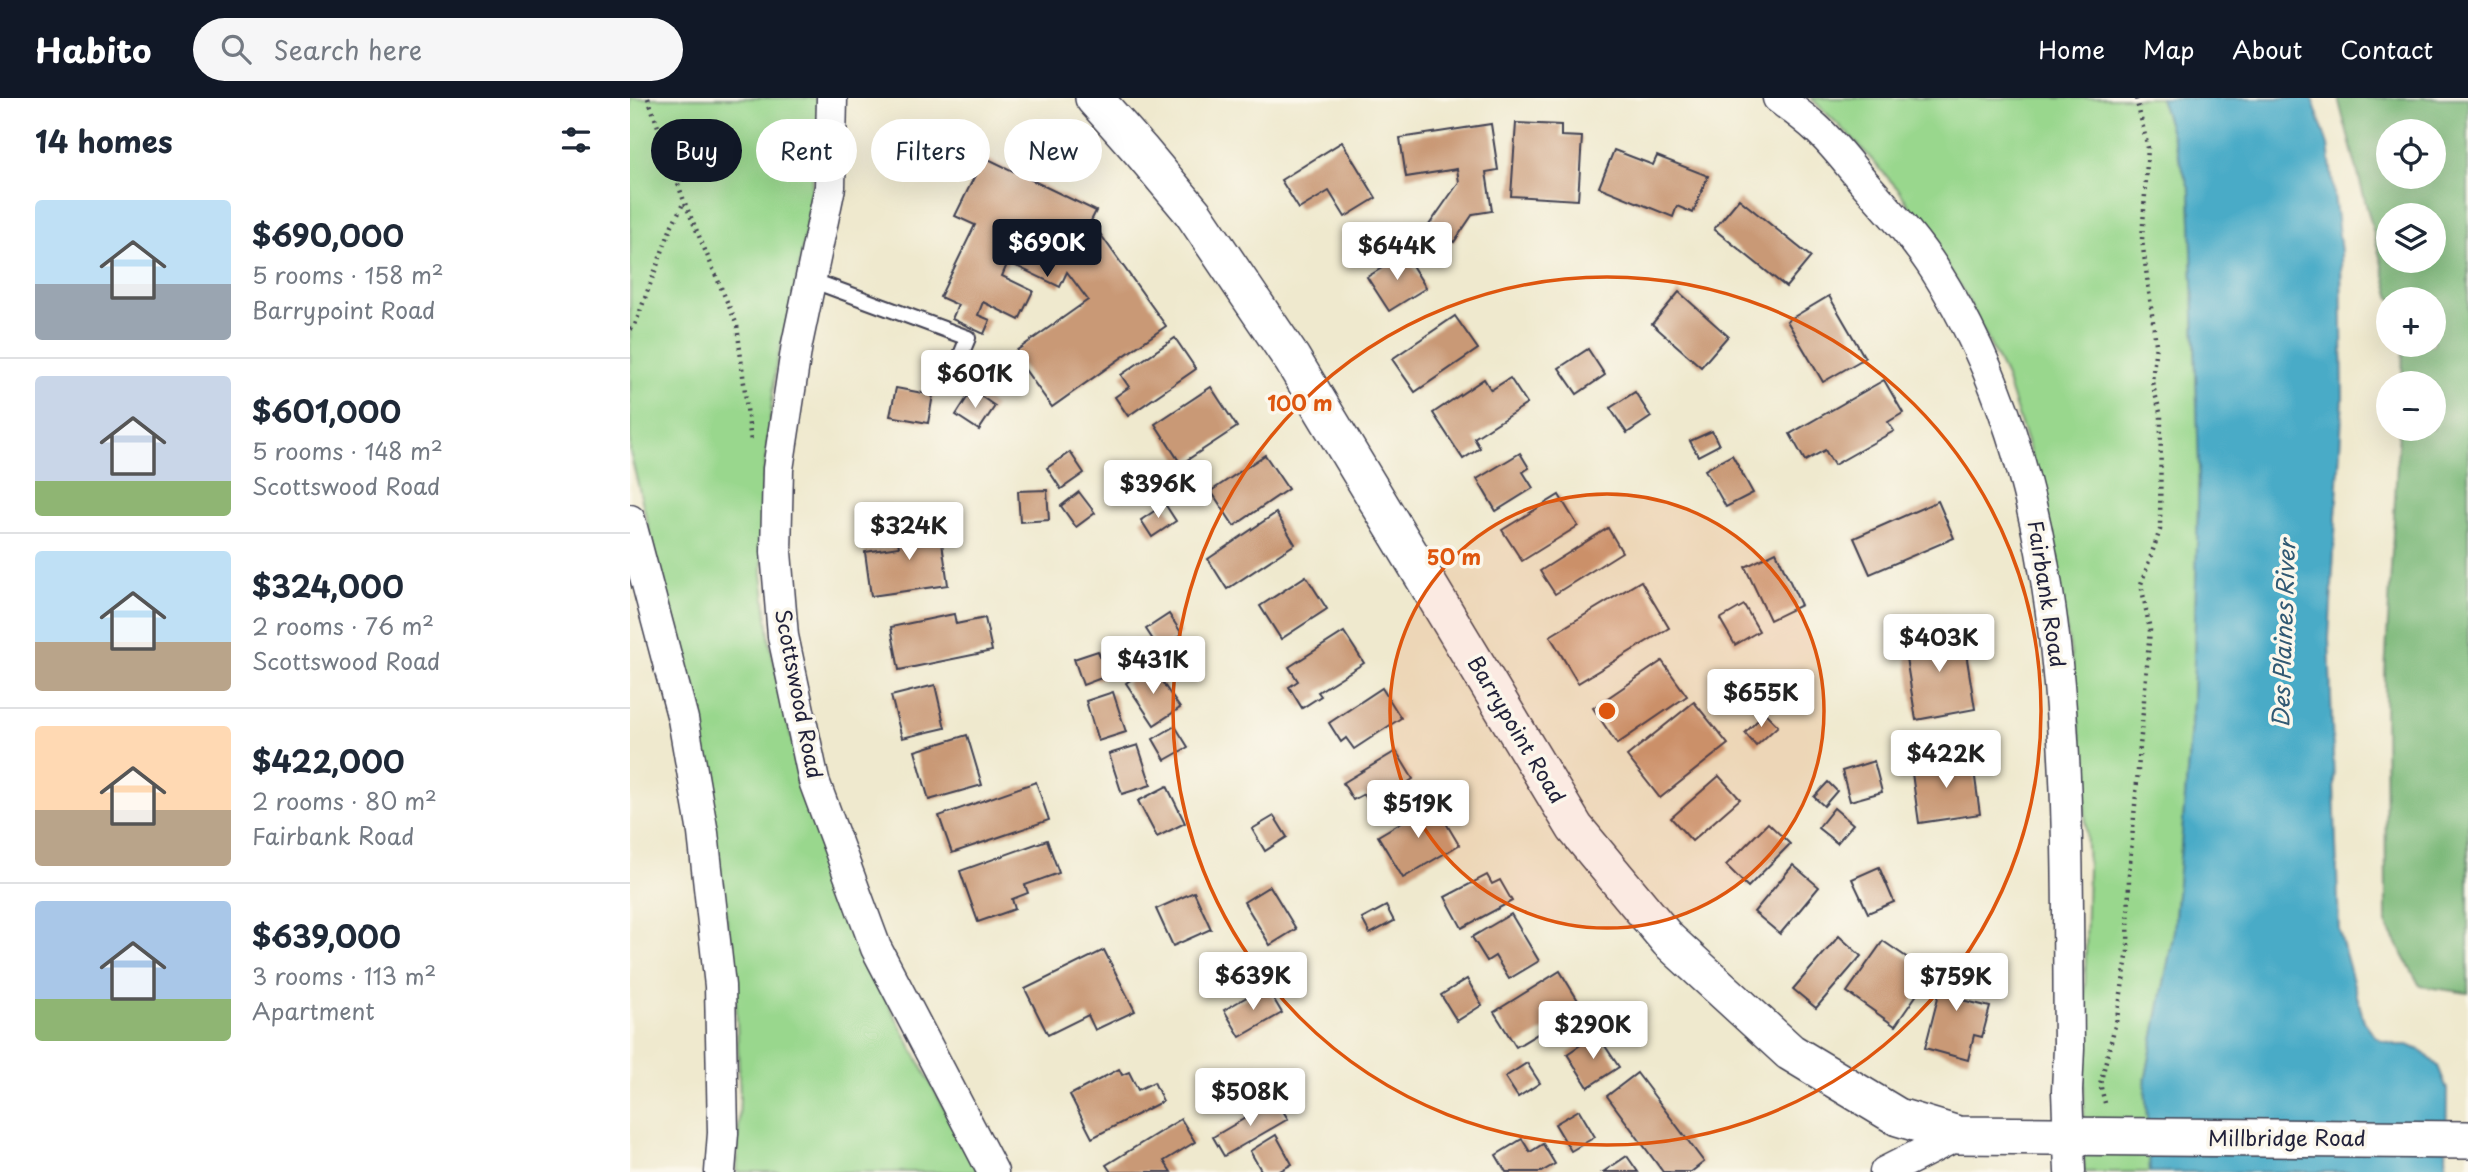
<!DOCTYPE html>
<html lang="en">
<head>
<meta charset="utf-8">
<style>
  :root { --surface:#fff; --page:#f6f6f7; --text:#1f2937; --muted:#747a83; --line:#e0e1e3; --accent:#111827 }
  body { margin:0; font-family:"Playpen Sans",sans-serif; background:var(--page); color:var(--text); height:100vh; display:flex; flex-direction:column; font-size:26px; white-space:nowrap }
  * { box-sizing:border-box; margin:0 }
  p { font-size:23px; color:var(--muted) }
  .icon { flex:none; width:38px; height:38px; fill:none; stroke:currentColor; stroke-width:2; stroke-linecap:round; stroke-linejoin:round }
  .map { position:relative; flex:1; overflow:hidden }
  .side { display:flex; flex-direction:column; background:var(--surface); width:630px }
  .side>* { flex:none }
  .guide { position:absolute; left:21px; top:21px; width:665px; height:63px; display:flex; gap:14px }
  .fabs { position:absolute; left:1746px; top:21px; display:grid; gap:14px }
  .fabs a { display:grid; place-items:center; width:70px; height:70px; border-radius:50%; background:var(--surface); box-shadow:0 7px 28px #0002; font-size:35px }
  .price { position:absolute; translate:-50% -60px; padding:0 16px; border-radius:7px; background:#fff; color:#222; font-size:23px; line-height:46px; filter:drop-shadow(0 2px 4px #0008) }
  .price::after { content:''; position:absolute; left:50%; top:42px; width:21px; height:16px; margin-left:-10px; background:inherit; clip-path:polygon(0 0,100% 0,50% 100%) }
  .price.active { background:var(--accent); color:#fff }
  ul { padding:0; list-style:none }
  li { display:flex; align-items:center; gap:21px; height:175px; padding:0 35px }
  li+li { border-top:2px solid var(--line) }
  li span { display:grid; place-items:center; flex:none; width:196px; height:140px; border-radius:7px; color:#555 }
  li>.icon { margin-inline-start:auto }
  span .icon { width:84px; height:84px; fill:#fffc; stroke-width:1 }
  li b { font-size:30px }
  h2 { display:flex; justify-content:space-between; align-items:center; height:84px; padding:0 35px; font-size:30px }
  .chip { padding:0 24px; border-radius:32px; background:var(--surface); box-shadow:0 7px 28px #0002; font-size:24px; line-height:63px }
  .chip.active { background:var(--accent); color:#fff }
  header { display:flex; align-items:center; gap:42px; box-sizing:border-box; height:98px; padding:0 35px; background:var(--accent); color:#fff }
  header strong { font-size:33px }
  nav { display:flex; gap:38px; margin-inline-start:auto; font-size:24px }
  .search { width:490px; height:63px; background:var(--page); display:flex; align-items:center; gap:18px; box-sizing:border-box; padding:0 24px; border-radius:38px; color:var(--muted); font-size:26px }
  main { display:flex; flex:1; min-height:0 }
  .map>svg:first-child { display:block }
  .green { fill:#99d78d; stroke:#5e7c64; stroke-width:2 }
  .forest { fill:#7ab878; stroke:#4e6d5a; stroke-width:2; fill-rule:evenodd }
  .water { fill:#48abc7; stroke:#356681; stroke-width:2 }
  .building { fill:#c99976 }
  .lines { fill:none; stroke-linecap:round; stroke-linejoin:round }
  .service-casing { stroke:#414051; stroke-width:18 }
  .minor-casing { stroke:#414051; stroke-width:33 }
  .tertiary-casing { stroke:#414051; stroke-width:40 }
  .path { stroke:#414051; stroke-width:4.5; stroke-dasharray:2 5; stroke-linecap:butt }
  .service { stroke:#fff; stroke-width:14 }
  .minor { stroke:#fff; stroke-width:30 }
  .tertiary { stroke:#fff; stroke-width:37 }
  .ring { fill:none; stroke:#de560e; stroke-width:3.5 }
  .labels { text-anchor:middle; stroke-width:7; stroke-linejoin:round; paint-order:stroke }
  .street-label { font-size:21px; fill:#22223b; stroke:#fbf7ec }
  .water-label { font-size:23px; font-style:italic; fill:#315973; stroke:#fbf7ec }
  .centre { fill:#de560e; stroke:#fbf7ec; stroke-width:3.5 }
  .ring-label { font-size:21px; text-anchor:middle; font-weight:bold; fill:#de560e; stroke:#fbf7ec; stroke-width:7; stroke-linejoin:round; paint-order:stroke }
</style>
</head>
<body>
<header>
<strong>Habito</strong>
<div class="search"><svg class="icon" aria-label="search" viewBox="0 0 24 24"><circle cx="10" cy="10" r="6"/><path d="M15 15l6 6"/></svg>Search here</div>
<nav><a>Home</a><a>Map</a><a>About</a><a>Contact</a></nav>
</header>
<main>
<section class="side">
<h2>14 homes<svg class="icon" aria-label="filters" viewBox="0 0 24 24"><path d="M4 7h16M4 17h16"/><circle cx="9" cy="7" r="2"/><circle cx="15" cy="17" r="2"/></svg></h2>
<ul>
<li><span style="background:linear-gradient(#bfe0f5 60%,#9aa5b1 0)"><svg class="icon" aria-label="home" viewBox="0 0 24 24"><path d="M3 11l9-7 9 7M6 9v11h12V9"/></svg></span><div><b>$690,000</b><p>5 rooms · 158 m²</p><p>Barrypoint Road</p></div></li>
<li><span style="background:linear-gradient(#c9d6e8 75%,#8fb573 0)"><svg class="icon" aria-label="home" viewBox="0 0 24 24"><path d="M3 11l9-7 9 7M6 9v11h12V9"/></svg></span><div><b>$601,000</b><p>5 rooms · 148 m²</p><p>Scottswood Road</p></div></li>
<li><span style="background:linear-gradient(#bfe0f5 65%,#b9a48a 0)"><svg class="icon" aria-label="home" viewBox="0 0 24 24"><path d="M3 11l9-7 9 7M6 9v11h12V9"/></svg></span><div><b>$324,000</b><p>2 rooms · 76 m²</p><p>Scottswood Road</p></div></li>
<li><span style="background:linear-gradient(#ffd9b3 60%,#b9a48a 0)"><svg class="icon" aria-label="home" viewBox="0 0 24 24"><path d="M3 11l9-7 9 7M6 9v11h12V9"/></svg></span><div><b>$422,000</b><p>2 rooms · 80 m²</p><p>Fairbank Road</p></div></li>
<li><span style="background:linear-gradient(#a9c7e8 70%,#8fb573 0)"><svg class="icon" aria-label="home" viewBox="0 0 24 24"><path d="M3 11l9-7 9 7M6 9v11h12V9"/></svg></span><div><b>$639,000</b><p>3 rooms · 113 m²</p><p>Apartment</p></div></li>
</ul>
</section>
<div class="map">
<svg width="1838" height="1074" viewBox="0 0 1838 1074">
  <rect width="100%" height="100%" fill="#fbf7ec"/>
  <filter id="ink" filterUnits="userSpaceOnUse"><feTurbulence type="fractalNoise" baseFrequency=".0143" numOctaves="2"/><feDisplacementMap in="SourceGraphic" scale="14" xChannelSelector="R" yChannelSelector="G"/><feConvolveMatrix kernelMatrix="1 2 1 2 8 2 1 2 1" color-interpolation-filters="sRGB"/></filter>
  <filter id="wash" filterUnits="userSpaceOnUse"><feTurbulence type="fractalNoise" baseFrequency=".00686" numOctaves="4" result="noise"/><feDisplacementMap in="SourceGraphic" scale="28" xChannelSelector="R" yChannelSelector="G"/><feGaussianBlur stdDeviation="1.57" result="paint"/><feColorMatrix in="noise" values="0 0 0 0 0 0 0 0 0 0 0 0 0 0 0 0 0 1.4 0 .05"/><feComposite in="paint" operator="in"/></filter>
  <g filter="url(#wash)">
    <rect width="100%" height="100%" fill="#efe9ce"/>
    <g class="green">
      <polygon points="0,0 188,0 188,19 180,111 165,192 146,268 132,395 132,476 140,546 173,691 201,779 243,877 348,1074 107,1074 110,998 105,878 66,622 0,354"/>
      <polygon points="1181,0 1530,0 1560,93 1569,368 1563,602 1544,833 1515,984 1520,1074 1454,1074 1454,927 1458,770 1452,652 1440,550 1400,354 1375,277 1336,198 1269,92 1226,44"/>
    </g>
    <path class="forest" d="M1708 0H1838V895L1790 888 1756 825 1755 575 1769 331H1804V285H1772L1773 247H1804V201H1761ZM1759 33H1804V79H1759ZM1759 117H1804V163H1759Z"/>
    <polygon class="water" points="1530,0 1682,0 1698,47 1711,154 1713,300 1699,540 1709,833 1734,923 1745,938 1753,943 1766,947 1778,947 1792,953 1808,968 1817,991 1816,1074 1520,1074 1515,984 1544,833 1563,602 1569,368 1560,93"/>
    <g id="blocks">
      <g class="building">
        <polygon points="886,25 931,27 931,38 952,39 948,102 881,98"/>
        <polygon points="861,26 868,72 856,74 862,113 843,116 824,144 799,127 829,84 827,71 776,79 770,40"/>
        <polygon points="712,44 746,100 715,119 699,93 669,111 651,82"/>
        <polygon points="984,52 1023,67 1027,58 1078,78 1063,115 1047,108 1043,119 969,89"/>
        <polygon points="354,59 466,113 461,123 536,228 422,309 383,255 458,202 437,174 430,189 378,164 372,178 403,193 389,222 353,204 348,217 360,222 354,236 322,221 328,207 310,199 345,127 325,118"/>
        <polygon points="1109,101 1181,159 1156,189 1084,131"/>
        <polygon points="775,156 796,190 759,213 737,179"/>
        <polygon points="1049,194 1098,238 1071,269 1022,226"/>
        <polygon points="1199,198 1235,260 1193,284 1157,223"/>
        <polygon points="825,218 848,251 785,294 762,261"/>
        <polygon points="545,240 566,271 498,318 485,299 499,289 491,277"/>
        <polygon points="958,251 975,277 947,296 929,270"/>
        <polygon points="880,280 897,306 844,340 850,350 833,361 803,315 854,281 861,292"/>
        <polygon points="1254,282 1273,315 1258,324 1264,333 1204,367 1195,352 1175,363 1160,336"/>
        <polygon points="581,289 607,329 551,366 525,326"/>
        <polygon points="266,290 303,297 298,325 260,318"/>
        <polygon points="342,292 365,308 349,332 326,317"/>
        <polygon points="1005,294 1021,319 997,335 980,310"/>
        <polygon points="1082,333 1089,347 1068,358 1060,343"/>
        <polygon points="440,354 454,375 431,391 417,370"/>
        <polygon points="890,355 899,370 893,374 903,390 866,413 847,381"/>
        <polygon points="635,357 658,391 604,428 581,393"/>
        <polygon points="1102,357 1123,395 1096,409 1075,372"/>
        <polygon points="417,392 419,422 390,424 388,393"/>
        <polygon points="449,394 465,415 446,429 431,408"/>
        <polygon points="929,397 948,428 892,463 872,432"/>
        <polygon points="1308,403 1324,440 1240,476 1224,440"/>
        <polygon points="535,406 546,423 522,439 511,422"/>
        <polygon points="646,415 665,446 597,491 578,461"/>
        <polygon points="309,424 318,487 241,498 235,454 269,449 266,431"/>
        <polygon points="978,430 992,454 925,496 910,473"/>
        <polygon points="1146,454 1171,507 1140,522 1115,469"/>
        <polygon points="676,478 697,511 651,541 630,508"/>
        <polygon points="1011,483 1039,530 948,585 920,538"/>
        <polygon points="1114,507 1129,533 1105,547 1090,521"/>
        <polygon points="324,516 326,526 355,520 362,553 269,572 261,529"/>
        <polygon points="539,516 552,536 529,551 516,531"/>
        <polygon points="1332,530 1345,611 1286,622 1273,541"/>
        <polygon points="714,534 734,565 688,594 691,598 672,610 659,589 668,583 659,569"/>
        <polygon points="468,553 477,578 453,587 444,561"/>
        <polygon points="1032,563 1057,598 987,646 963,610"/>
        <polygon points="521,568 550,610 524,627 496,585"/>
        <polygon points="1132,573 1144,592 1120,607 1108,587"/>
        <polygon points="305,587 315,630 272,640 261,598"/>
        <polygon points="752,590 771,620 724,651 716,640 711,644 699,625"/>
        <polygon points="483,594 496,634 468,643 456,603"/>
        <polygon points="1064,604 1098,646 1030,700 997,658"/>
        <polygon points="1135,615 1148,628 1126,648 1115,635"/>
        <polygon points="545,628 558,649 535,662 523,641"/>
        <polygon points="337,637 352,687 299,702 285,653"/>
        <polygon points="508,647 521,687 492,696 479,656"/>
        <polygon points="766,653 783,681 741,707 734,696 723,702 713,685"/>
        <polygon points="1342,658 1350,716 1289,725 1281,668"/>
        <polygon points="1244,663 1252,694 1220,703 1212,673"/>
        <polygon points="1089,678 1110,701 1062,743 1041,720"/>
        <polygon points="406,684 419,722 322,755 309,718"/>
        <polygon points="1198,684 1207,693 1194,708 1184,699"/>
        <polygon points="537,688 555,725 527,739 508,703"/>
        <polygon points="804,705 829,747 773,780 748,738"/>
        <polygon points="1204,710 1223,726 1207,745 1188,730"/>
        <polygon points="644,718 657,739 635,753 622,731"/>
        <polygon points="1138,725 1160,746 1118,789 1096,767"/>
        <polygon points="417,742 429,775 395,787 398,795 382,801 385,811 348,824 330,773"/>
        <polygon points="1163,767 1189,789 1150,836 1124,814"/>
        <polygon points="1249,769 1264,804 1238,815 1222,781"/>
        <polygon points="857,777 862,786 870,782 882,803 832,830 815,799"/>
        <polygon points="640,788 666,831 640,847 614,804"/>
        <polygon points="564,794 581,831 543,848 526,811"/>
        <polygon points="756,808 764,823 740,836 732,821"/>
        <polygon points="881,816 909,863 879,881 865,858 857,863 842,839"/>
        <polygon points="1209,838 1231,858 1186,910 1163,891"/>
        <polygon points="1253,843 1301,876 1265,928 1217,894"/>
        <polygon points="474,852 505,913 465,932 458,917 418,937 395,891"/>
        <polygon points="1319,857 1345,863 1338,889 1331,888 1328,901 1360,909 1352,939 1344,937 1338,962 1295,950"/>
        <polygon points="930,873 952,909 886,949 864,914"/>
        <polygon points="837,881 852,907 827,923 811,897"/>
        <polygon points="636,888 652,915 610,939 594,912"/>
        <polygon points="967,936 989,969 958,989 937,956"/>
        <polygon points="897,965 910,985 888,999 875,979"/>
        <polygon points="489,971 492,977 499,974 508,992 524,984 533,1003 462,1040 440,997"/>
        <polygon points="1007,975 1074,1064 1061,1074 1033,1074 977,998"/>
        <polygon points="646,1002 658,1021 594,1058 583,1039"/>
        <polygon points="949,1012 965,1039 941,1053 925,1026"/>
        <polygon points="551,1021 565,1044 534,1063 541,1074 481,1074 476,1067"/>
        <polygon points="646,1037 662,1066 648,1074 632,1074 620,1053"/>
        <polygon points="892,1041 900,1054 913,1046 925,1066 911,1074 876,1074 866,1057"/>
        <polygon points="997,1058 1008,1074 973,1074"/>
      </g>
    </g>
  </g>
  <g filter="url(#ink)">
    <use href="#blocks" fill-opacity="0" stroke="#414051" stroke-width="2"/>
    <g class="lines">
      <defs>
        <polyline id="service" points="181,182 338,240 320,283"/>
        <g id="minor">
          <polyline points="202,0 200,89 167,246 148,371 146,454 153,538 184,683 246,850 363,1074"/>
          <path d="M1148 0C1161 10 1174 19 1186 30 1205 47 1221 70 1238 89 1261 115 1286 142 1305 172 1450 400 1436 690 1439 950L1437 993 1440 1074"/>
          <polyline points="0,422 53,621 73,735 90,888 93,1035 90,1074"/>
          <polyline points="1255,1074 1328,1037"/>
        </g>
        <polyline id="tertiary" points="464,0 512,54 563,115 662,261 945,730 1038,842 1160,954 1268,1019 1328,1037 1838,1042"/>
      </defs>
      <use href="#service" class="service-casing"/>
      <use href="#minor" class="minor-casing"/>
      <use href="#tertiary" class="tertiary-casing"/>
      <g class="path">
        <polyline points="18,0 54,103 107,227 121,344"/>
        <polyline points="0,231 5,227 42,127 54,104"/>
        <polyline points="1475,1005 1470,986 1487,920 1498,853 1499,777 1520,532 1511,486 1530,432 1531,318 1522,284 1526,246 1512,142 1518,50 1506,0"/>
      </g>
      <use href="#service" class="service"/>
      <use href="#minor" class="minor"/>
      <use href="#tertiary" class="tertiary"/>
    </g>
  </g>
  <circle cx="977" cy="613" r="217" fill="#de560e" fill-opacity=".12"/>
  <g class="ring">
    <circle cx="977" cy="613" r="217"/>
    <circle cx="977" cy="613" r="434"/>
  </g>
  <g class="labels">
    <g class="street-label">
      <text transform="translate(1416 496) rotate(81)" y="7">Fairbank Road</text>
      <text transform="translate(168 596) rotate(79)" y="7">Scottswood Road</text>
      <text transform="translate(886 632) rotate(59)" y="7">Barrypoint Road</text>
      <text x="1657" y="1048">Millbridge Road</text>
    </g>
    <g class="water-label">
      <text transform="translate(1654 536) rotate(-88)" y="8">Des Plaines River</text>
    </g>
  </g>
  <circle cx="977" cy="613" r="10" class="centre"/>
  <g class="ring-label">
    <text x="670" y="313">100 m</text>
    <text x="824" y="467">50 m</text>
  </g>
</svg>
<div class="fabs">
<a><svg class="icon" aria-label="locate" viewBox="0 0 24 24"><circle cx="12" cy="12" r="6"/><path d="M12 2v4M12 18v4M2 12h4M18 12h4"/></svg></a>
<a><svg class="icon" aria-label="layers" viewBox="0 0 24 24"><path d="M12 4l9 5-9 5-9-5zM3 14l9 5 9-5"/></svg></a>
<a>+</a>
<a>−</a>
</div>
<b class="price active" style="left:417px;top:181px">$690K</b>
<b class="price" style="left:767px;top:184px">$644K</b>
<b class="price" style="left:345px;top:312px">$601K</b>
<b class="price" style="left:528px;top:422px">$396K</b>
<b class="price" style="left:279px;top:464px">$324K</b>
<b class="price" style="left:1309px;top:576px">$403K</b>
<b class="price" style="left:523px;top:598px">$431K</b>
<b class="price" style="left:1131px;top:631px">$655K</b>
<b class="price" style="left:1316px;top:692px">$422K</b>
<b class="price" style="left:788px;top:742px">$519K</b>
<b class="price" style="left:623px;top:914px">$639K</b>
<b class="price" style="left:1326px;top:915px">$759K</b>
<b class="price" style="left:963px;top:963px">$290K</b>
<b class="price" style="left:620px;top:1030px">$508K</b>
<div class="guide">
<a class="chip active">Buy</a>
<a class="chip">Rent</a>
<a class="chip">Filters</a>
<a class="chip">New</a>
</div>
</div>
</main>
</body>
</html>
